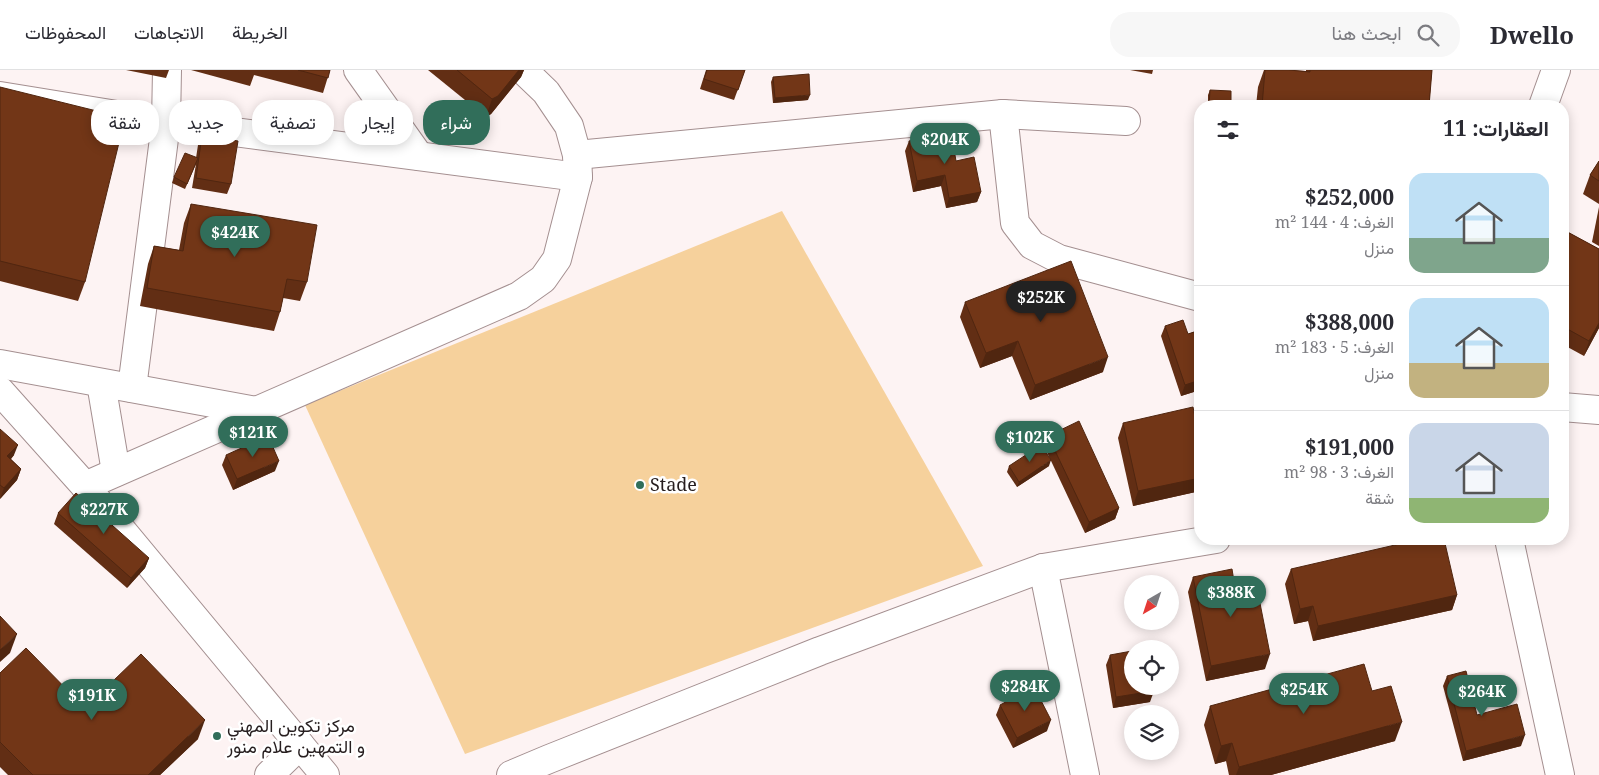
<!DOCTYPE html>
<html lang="ar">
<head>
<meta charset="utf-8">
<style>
  :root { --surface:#fff; --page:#f7f7f7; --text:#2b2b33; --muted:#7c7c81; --line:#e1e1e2; --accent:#316e5a }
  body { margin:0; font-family:"Noto Serif",Vazirmatn,serif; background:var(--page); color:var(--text); direction:rtl; height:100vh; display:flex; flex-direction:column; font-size:19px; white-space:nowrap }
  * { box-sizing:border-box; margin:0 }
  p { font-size:16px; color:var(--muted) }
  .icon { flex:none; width:28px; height:28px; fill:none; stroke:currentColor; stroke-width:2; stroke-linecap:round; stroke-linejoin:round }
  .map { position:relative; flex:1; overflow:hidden; direction:ltr }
  .drawer { position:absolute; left:1194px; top:30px; width:375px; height:445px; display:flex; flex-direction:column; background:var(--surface); border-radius:20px; box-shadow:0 2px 12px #0003; direction:rtl }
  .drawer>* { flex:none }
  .guide { position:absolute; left:15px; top:30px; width:475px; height:45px; direction:rtl; display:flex; gap:10px }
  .needle { width:32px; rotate:219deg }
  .tools { position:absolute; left:1124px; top:505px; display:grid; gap:10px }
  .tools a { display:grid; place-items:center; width:55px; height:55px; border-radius:50%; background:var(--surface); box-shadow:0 2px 12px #0003; font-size:25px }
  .price { position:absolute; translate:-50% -42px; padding:0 11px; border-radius:18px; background:var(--accent); color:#fff; font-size:16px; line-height:32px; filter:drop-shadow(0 1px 2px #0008) }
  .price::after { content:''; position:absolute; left:50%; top:30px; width:15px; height:11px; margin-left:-8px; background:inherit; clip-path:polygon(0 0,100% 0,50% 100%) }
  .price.on { background:#222; color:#fff }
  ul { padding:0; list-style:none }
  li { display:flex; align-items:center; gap:15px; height:125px; padding:0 20px }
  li+li { border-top:1px solid var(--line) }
  li span { display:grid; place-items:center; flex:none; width:140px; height:100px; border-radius:15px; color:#555 }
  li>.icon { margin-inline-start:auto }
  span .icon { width:60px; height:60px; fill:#fffc; stroke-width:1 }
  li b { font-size:21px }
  h2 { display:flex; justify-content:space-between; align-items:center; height:60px; padding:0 20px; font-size:21px }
  .chip { padding:0 18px; border-radius:20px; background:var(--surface); box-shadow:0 2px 12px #0003; font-size:18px; line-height:45px }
  .chip.on { background:var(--accent); color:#fff }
  header { display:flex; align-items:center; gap:30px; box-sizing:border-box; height:70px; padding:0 25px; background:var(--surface); border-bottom:1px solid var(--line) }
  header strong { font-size:24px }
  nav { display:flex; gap:28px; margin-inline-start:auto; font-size:18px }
  .search { width:350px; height:45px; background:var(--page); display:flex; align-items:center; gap:12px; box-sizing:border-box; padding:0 18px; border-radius:20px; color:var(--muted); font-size:19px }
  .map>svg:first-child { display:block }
  .green { fill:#f6d19c }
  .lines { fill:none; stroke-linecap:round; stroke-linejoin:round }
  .street-casing { stroke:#a48f90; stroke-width:30 }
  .street { stroke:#fff; stroke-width:28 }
  .wall { fill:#622e14 }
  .shaded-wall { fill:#502610 }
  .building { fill:#723617; stroke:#502610 }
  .poi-dot { fill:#316e5a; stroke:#fff; stroke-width:2 }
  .labels { text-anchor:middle; stroke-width:5; stroke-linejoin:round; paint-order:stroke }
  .poi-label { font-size:18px; fill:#261e1f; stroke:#fff; text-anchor:start }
</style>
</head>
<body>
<header>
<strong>Dwello</strong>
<div class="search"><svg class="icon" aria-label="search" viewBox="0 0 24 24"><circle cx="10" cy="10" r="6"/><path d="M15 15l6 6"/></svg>ابحث هنا</div>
<nav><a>الخريطة</a><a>الاتجاهات</a><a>المحفوظات</a></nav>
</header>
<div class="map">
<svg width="1599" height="705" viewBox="0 0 1599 705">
  <rect width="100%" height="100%" fill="#fdf3f3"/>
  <polygon class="green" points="782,141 983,496 465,684 305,335"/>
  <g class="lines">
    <defs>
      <g id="street">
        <polyline points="358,0 419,86"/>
        <polyline points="0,26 166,53 578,107"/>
        <polyline points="1543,36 1556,0"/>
        <polyline points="1003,44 1015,153 1032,175 1059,189 1200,227"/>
        <polyline points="577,85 1003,44 1126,51"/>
        <polyline points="0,294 256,341"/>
        <polyline points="101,313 116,402"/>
        <polyline points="132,318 166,53 167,0"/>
        <polyline points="0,321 85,416 300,675 269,705"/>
        <polyline points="1562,337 1599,340"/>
        <polyline points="85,416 519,226 543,209 557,189 578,107 577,85 569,56 546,22 523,0"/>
        <polyline points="1509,469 1560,705"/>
        <polyline points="1043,498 1085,705"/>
        <polyline points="300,675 325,705"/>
        <polyline points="511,705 549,689 820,581 1043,498 1216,469"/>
      </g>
    </defs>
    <use href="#street" class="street-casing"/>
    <use href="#street" class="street"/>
  </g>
  <g class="wall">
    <polygon points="126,0 169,0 166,8"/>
    <polygon points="191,0 330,0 323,23 254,5 250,16"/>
    <polygon points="428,0 524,0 521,7 491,44 486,47"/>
    <polygon points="706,0 745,0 734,30 700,19"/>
    <polygon points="1130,0 1153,0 1152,4"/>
    <polygon points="1264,0 1289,0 1306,1 1306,0 1432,0 1429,36 1256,36 1258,17"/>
    <polygon points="773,7 808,30 773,33 771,12"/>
    <polygon points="0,17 85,212 78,231 0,211"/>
    <polygon points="1210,20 1231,36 1208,36 1208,25"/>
    <polygon points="202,65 231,114 227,124 192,118 196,94 185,119 172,113 174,107 196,88 198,75"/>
    <polygon points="909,71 956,91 981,122 977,132 946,138 941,116 913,122 905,81"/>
    <polygon points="1199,87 1200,87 1200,167 1198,167 1196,97"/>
    <polygon points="1599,91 1599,134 1583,124 1590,105"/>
    <polygon points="191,134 307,212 300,231 283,228 280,242 274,261 140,236 148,194 154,176 179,180 184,153"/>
    <polygon points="1599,137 1599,176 1592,172"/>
    <polygon points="1562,159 1599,179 1599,258 1584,286 1562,274"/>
    <polygon points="965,232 1103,302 1030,330 1012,286 980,298 960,247"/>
    <polygon points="1165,256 1188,264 1200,260 1200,320 1181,326 1161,266"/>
    <polygon points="1123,353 1200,371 1200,421 1133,436 1118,368"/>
    <polygon points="0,359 14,385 11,389 21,399 17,410 0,429"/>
    <polygon points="1048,366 1119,438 1115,449 1085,463 1044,376"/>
    <polygon points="226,385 275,401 233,420 222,395"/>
    <polygon points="1009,396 1049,396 1017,417 1007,402"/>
    <polygon points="58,443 149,488 145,498 127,518 54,454"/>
    <polygon points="1291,499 1457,525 1452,540 1313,571 1308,551 1294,554 1285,514"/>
    <polygon points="1193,507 1235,518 1265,599 1206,611 1188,522"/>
    <polygon points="1110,585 1150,632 1113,638 1106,595"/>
    <polygon points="0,603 85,638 198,669 160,705 8,705 0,697"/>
    <polygon points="1447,606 1477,645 1521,676 1463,691 1443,616"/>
    <polygon points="1372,621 1395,671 1271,705 1229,705 1226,691 1215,694 1204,655 1210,636"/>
    <polygon points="1000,635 1047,661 1013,678 996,645"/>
  </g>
  <g class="shaded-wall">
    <polygon points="519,0 524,0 521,7 491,44 486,47 492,29"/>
    <polygon points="810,25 808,30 773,33 775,28"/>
    <polygon points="945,105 941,116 913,122 917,111"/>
    <polygon points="981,122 977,132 946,138 949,128"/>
    <polygon points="1599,253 1599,258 1584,286 1589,271"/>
    <polygon points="1018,271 1012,286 980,298 986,283"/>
    <polygon points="1108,287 1103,302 1030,330 1035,315"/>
    <polygon points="1200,310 1200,320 1181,326 1185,315"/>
    <polygon points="18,375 14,385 4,397 7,386"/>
    <polygon points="1051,390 1049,396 1017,417 1019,412"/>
    <polygon points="279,391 275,401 233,420 237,409"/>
    <polygon points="21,399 17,410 0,429 4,418"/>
    <polygon points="1200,408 1200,421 1133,436 1138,421"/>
    <polygon points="1119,438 1115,449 1085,463 1089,452"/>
    <polygon points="149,488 145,498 127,518 131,508"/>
    <polygon points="1457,525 1452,540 1313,571 1318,556"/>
    <polygon points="1313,536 1308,551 1294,554 1300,539"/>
    <polygon points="17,564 10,583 0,592 0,580"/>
    <polygon points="1270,584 1265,599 1206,611 1211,596"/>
    <polygon points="1154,621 1150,632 1113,638 1116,627"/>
    <polygon points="205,650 198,669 160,705 148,705"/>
    <polygon points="1051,650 1047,661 1013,678 1017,668"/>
    <polygon points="1402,652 1395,671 1271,705 1236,705 1239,697"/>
    <polygon points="1525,665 1521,676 1463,691 1466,681"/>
    <polygon points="1232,673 1226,691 1215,694 1221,676"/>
  </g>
  <g class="building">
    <polygon points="298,0 330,0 328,8"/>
    <polygon points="457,0 519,0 498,26 492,29"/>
    <polygon points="707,0 745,0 738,20 704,9"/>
    <polygon points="1265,0 1289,0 1310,2 1310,0 1432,0 1429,36 1262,36"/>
    <polygon points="809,4 810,25 775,28 773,7"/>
    <polygon points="0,17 125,48 85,212 0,191"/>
    <polygon points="1210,20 1231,21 1231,36 1209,36"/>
    <polygon points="951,62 956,91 974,87 981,122 949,128 945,105 917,111 909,71"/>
    <polygon points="202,65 238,71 231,114 196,108"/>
    <polygon points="185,83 198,88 187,114 174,107"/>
    <polygon points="1599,91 1599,111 1590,105"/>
    <polygon points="191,134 317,155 307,212 287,209 280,242 147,218 154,176 183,181"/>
    <polygon points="1562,159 1599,179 1599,253 1589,271 1562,256"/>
    <polygon points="1071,191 1108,287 1035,315 1018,271 986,283 965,232"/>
    <polygon points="1183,250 1188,264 1200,260 1200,310 1185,315 1165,256"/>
    <polygon points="1193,337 1200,371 1200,408 1138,421 1123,353"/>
    <polygon points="1079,351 1119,438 1089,452 1048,366"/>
    <polygon points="0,359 18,375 7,386 21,399 4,418 0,415"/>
    <polygon points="268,366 279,391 237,409 226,385"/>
    <polygon points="1041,375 1051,390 1019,412 1009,396"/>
    <polygon points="76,423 149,488 131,508 58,443"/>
    <polygon points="1421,469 1444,469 1457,525 1318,556 1313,536 1300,539 1291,499"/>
    <polygon points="1232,499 1235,518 1256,513 1270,584 1211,596 1193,507"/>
    <polygon points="0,546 17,564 0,580"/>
    <polygon points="26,578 85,638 141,584 205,650 148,705 33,705 0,672 0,603"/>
    <polygon points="1132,581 1132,616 1154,616 1154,621 1116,627 1110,585"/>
    <polygon points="1364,594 1372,621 1391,616 1402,652 1239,697 1232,673 1221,676 1210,636"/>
    <polygon points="1466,601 1477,645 1517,634 1525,665 1466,681 1447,606"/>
    <polygon points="1034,617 1051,650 1017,668 1000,635"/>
  </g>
  <g class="poi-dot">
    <circle cx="640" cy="415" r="5"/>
    <circle cx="217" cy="666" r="5"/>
  </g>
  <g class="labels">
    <g class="poi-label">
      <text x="650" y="421">Stade</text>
      <text x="227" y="662">مركز تكوين المهني<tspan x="227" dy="21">و التمهين علام منور</tspan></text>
    </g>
  </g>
</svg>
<div class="tools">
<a><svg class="needle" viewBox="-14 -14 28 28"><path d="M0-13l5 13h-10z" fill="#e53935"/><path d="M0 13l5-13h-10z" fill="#7c7c81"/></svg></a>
<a><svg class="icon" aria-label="locate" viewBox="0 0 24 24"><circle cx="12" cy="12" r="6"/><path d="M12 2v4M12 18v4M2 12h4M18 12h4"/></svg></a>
<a><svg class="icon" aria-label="layers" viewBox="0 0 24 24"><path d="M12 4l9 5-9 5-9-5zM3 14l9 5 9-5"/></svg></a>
</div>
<b class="price" style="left:945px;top:95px">$204K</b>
<b class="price" style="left:235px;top:188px">$424K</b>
<b class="price on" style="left:1041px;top:253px">$252K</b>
<b class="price" style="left:253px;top:388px">$121K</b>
<b class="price" style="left:1030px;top:393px">$102K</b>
<b class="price" style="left:104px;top:465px">$227K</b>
<b class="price" style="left:1231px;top:548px">$388K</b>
<b class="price" style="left:1025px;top:642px">$284K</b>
<b class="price" style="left:1304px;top:645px">$254K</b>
<b class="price" style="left:1482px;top:647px">$264K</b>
<b class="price" style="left:92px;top:651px">$191K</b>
<div class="guide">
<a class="chip on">شراء</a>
<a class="chip">إيجار</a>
<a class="chip">تصفية</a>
<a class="chip">جديد</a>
<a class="chip">شقة</a>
</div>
<section class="drawer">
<h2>العقارات: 11<svg class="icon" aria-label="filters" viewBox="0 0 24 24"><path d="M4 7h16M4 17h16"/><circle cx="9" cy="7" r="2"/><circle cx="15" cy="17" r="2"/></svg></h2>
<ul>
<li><span style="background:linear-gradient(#bfe0f5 65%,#7fa58c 0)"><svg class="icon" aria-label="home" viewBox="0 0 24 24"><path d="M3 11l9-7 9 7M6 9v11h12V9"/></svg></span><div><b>$252,000</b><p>الغرف: 4 · 144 m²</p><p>منزل</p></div></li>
<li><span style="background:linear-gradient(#bfe0f5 65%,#c2b280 0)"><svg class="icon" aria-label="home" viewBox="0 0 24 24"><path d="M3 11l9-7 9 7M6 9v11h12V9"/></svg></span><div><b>$388,000</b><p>الغرف: 5 · 183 m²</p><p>منزل</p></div></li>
<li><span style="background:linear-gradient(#c9d6e8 75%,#8fb573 0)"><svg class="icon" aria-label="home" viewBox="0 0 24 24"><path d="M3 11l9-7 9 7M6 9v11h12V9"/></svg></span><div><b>$191,000</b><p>الغرف: 3 · 98 m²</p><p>شقة</p></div></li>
</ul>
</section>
</div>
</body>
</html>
